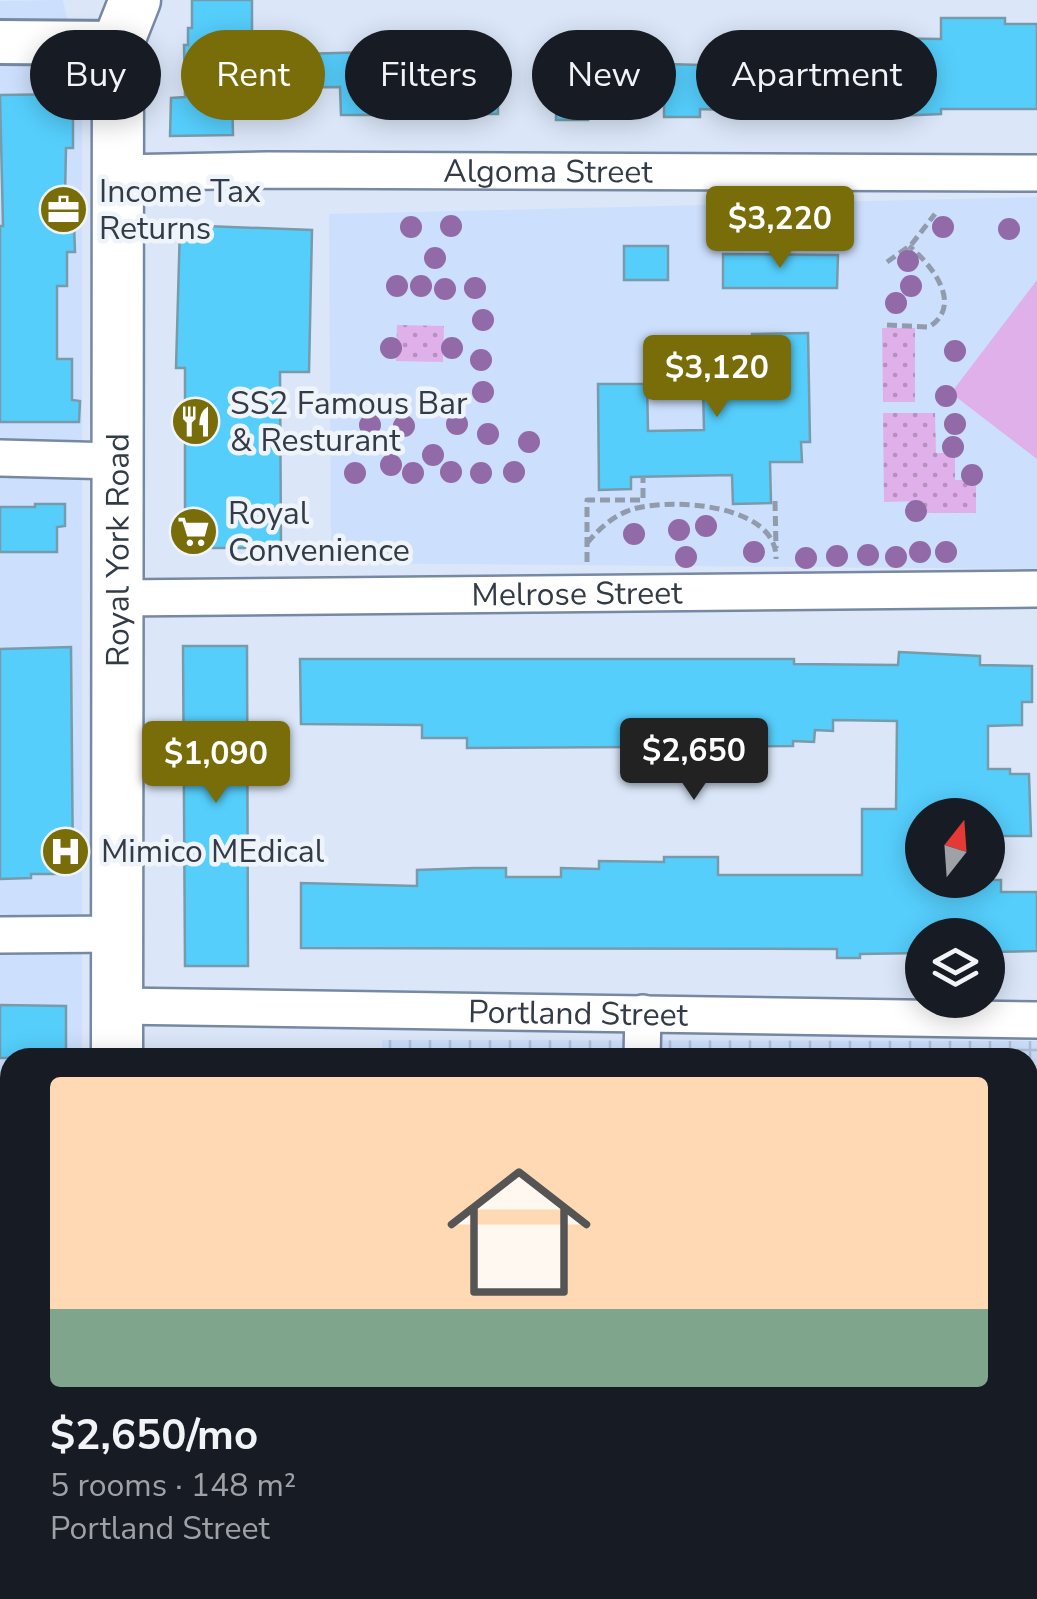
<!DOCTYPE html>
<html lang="en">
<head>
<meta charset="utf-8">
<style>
  :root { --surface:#171b24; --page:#20242c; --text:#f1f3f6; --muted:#9ea1a6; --accent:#786d08 }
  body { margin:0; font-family:"Nunito Sans",sans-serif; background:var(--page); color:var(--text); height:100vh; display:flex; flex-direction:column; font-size:38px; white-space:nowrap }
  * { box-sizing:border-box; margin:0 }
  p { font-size:32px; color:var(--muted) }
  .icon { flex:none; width:55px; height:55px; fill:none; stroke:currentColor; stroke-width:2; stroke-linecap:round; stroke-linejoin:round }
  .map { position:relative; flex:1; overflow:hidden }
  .drawer { position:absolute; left:0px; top:1048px; width:1038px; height:552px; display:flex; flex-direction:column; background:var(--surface); border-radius:30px 30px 0 0; box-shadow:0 5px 25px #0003 }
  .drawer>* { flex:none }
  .top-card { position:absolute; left:30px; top:30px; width:978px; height:90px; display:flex; gap:20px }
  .needle { width:65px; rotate:17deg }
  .tools { position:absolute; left:905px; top:798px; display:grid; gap:20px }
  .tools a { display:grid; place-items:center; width:100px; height:100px; border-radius:50%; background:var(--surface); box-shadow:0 5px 25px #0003; font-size:50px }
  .price { position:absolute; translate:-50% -85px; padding:0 22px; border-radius:10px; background:var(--accent); color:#fff; font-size:32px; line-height:65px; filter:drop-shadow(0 2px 5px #0008) }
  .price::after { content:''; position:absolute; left:50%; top:60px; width:30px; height:22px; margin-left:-15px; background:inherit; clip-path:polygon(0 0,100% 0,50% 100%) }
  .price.active { background:#222; color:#fff }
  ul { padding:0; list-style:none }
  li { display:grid; align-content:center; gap:20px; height:530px; padding:0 50px }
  li span { display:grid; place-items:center; height:310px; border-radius:10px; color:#555 }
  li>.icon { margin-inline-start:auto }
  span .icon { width:180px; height:180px; fill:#fffc; stroke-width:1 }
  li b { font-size:42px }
  .chip { padding:0 35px; border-radius:45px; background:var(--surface); box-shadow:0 5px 25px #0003; font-size:35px; line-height:90px }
  .chip.active { background:var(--accent); color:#fff }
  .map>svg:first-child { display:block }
  .built { fill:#ccdffc }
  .industrial { fill:url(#industrial-grid) }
  .park { fill:url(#park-dots) }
  .garden { fill:#e0b0ea }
  .building { fill:#55cefc; stroke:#779bab; stroke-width:2.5 }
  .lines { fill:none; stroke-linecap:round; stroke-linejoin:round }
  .minor-casing { stroke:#7688a3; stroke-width:40 }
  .tertiary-casing { stroke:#7688a3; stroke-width:48 }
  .secondary-casing { stroke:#7688a3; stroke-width:55 }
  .path { stroke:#919bab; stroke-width:5; stroke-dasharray:10 5; stroke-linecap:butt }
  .minor { stroke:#fff; stroke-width:35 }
  .tertiary { stroke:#fff; stroke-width:42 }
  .secondary { stroke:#fff; stroke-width:50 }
  .tree { fill:#926aa8 }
  .labels { text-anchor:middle; stroke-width:9; stroke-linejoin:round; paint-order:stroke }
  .street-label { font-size:32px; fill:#333b47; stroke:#eff4fa }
  .poi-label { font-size:32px; fill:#333b47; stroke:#eff4fa; text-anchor:start }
</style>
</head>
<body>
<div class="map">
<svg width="1037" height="1599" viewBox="0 0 1037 1599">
  <defs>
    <pattern id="industrial-grid" width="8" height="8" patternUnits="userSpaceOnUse" patternTransform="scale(2.5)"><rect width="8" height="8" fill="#ccdffc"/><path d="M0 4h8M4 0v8" fill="none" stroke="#b0c0d9"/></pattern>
    <pattern id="park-dots" width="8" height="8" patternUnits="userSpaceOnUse" patternTransform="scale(2.5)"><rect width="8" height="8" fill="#e0b0ea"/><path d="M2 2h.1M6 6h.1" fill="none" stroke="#b690bf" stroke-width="1.8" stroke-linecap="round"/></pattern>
  </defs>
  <rect width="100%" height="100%" fill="#dbe7f9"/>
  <g class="built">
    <polygon points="63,0 82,85 82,1057 10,1058 10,1590 82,1590 82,1599 0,1599 0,1"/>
    <polygon points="1037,197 1037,569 331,563 329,214"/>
  </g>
  <polygon class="industrial" points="382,1040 1037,1041 1037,1599 368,1599 368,1590 1028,1590 1028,1058 382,1058"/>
  <g class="park">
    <polygon points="397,325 444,326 443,362 396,361"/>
    <polygon points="882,328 915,328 915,402 883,402"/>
    <polygon points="883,413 935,413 936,453 955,453 955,480 976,480 976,513 920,513 920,501 884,502"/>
  </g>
  <polygon class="garden" points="1037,280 1037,459 951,393"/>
  <g class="building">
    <polygon points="192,0 252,0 252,55 378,52 378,40 463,41 463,66 498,66 498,114 472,114 472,108 381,108 381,115 341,115 340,87 232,88 233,135 170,136 171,98 185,97 184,45 188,45 188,28 192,28"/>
    <polygon points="941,18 1005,18 1005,24 1037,24 1037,109 941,109 941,114 871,117 871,106 814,106 809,113 700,109 700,117 664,117 664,104 588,103 588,120 556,120 556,72 552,72 552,42 591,42 591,62 739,66 739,59 830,59 830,42 872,42 872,38 941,39"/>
    <polygon points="73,94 73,148 66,148 65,196 73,196 75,252 67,252 67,286 57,286 57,359 72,359 72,400 80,401 79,422 0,422 0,226 3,226 0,95"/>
    <polygon points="180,225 312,230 309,372 280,372 281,548 185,548 185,368 176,368"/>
    <rect x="624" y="246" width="44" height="34"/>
    <polygon points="723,254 838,255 837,288 723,288"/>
    <polygon points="808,333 810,442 801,442 802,462 770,462 771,503 733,504 732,475 631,477 631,489 599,490 598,384 647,384 648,431 704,430 702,344 752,343 752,334"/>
    <polygon points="35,504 65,504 65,526 57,527 57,552 0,552 0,507 35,507"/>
    <polygon points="183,646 247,646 248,966 185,966"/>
    <polygon points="71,647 73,874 31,874 31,878 0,879 0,649"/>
    <polygon points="899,652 980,656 980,665 1032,666 1032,702 1022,702 1022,725 988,726 988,769 1010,769 1010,774 1029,774 1031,836 988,836 988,815 922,815 922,880 1001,880 1001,892 1037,892 1037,951 988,952 988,935 922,935 922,953 860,954 860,958 837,958 837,949 301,948 301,883 417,886 417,870 474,868 506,868 506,877 561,877 561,868 599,869 599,861 664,862 664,857 718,857 718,875 862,875 862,809 896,809 897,721 833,720 833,731 815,730 814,742 793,741 793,746 467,748 467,738 422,738 422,725 301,724 300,659 794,659 794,664 898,665"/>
    <polygon points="0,1005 66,1006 66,1058 0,1058"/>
  </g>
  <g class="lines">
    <defs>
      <g id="minor">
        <path id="s1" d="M118 173 268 170 1037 173"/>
        <polyline points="0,458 116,461"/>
        <path id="s2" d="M117 598 1037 589"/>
        <polyline points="0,935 118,934"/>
        <path id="s3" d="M118 1006 1037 1020"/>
        <polyline points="642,1058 643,1013"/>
        <polyline points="0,1347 10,1347"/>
        <polyline points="639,1599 639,1590"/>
      </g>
      <polyline id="tertiary" points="0,42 118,43"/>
      <g id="secondary">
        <path id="s4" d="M117 1058 118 43 135 0"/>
        <polyline points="114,1599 114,1590"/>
      </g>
    </defs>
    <use href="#minor" class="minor-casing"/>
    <use href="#tertiary" class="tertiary-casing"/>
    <use href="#secondary" class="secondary-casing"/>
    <g class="path">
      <polyline points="887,262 911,245 935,214"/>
      <path d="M887 325 929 327C964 305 932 265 909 246"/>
      <polyline points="775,501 776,548"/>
      <path d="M587 543C600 528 612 517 630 510 667 497 778 503 776 559"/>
      <polyline points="587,562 587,500 643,500 643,477"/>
    </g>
    <use href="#minor" class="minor"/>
    <use href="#tertiary" class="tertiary"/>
    <use href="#secondary" class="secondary"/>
  </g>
  <g class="tree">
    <circle cx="451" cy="226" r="11"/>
    <circle cx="411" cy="227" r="11"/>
    <circle cx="943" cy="227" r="11"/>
    <circle cx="1009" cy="229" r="11"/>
    <circle cx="435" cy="258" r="11"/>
    <circle cx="908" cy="261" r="11"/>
    <circle cx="397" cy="286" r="11"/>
    <circle cx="421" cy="286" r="11"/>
    <circle cx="911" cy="286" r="11"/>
    <circle cx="475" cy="288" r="11"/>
    <circle cx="445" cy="289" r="11"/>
    <circle cx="896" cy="303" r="11"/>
    <circle cx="483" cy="320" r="11"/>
    <circle cx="391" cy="348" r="11"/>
    <circle cx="452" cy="348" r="11"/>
    <circle cx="955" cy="351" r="11"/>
    <circle cx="481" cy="360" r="11"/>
    <circle cx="483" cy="392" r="11"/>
    <circle cx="946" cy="396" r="11"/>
    <circle cx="457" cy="424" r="11"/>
    <circle cx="955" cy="424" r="11"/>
    <circle cx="370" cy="425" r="11"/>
    <circle cx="404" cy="426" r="11"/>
    <circle cx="488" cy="434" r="11"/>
    <circle cx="529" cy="442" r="11"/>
    <circle cx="953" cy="447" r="11"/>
    <circle cx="433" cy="455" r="11"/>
    <circle cx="391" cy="465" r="11"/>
    <circle cx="451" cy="472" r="11"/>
    <circle cx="514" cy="472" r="11"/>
    <circle cx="355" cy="473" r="11"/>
    <circle cx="413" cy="473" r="11"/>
    <circle cx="481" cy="473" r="11"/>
    <circle cx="972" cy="475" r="11"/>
    <circle cx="916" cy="511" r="11"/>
    <circle cx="706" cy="526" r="11"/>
    <circle cx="679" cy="530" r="11"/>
    <circle cx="634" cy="534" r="11"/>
    <circle cx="754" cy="552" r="11"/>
    <circle cx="920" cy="552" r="11"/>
    <circle cx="946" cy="552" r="11"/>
    <circle cx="868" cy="555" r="11"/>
    <circle cx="837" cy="556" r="11"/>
    <circle cx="686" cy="557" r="11"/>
    <circle cx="896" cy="557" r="11"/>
    <circle cx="806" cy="558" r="11"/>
  </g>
  <defs>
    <symbol id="office-disc" viewBox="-11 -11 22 22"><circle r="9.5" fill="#786d08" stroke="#eff4fa"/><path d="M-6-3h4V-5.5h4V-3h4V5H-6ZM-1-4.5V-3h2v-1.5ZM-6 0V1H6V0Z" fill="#fff"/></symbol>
    <symbol id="restaurant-disc" viewBox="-11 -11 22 22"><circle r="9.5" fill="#786d08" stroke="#eff4fa"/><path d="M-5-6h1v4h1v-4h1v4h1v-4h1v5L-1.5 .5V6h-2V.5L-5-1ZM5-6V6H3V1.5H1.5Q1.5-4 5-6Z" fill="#fff"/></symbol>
    <symbol id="supermarket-disc" viewBox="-11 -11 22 22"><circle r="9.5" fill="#786d08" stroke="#eff4fa"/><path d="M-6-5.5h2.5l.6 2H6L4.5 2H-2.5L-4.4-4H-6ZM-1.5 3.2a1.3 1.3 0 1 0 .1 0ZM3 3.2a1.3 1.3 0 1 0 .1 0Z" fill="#fff"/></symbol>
    <symbol id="hospital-disc" viewBox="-11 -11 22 22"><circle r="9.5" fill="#786d08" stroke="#eff4fa"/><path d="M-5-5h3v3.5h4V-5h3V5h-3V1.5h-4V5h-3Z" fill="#fff"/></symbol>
  </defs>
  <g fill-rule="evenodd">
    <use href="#office-disc" x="36" y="182" width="55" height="55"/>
    <use href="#restaurant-disc" x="168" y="394" width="55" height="55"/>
    <use href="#supermarket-disc" x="166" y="504" width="55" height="55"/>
    <use href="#hospital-disc" x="38" y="824" width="55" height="55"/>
  </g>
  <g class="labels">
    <g class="street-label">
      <text dy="11" stroke="none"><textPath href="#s1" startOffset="430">Algoma Street</textPath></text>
      <text dy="11" stroke="none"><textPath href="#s4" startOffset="508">Royal York Road</textPath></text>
      <text dy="11" stroke="none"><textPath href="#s2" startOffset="460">Melrose Street</textPath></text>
      <text dy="11" stroke="none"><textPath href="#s3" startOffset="460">Portland Street</textPath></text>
    </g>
    <g class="poi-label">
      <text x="99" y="202">Income Tax<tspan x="99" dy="37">Returns</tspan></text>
      <text x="230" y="414">SS2 Famous Bar<tspan x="230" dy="37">&amp; Resturant</tspan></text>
      <text x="228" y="524">Royal<tspan x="228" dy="37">Convenience</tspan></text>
      <text x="101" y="862">Mimico MEdical</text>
    </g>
  </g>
</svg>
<div class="tools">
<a><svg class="needle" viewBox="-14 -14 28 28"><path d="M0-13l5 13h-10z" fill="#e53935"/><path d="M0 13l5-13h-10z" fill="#9ea1a6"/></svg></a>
<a><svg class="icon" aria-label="layers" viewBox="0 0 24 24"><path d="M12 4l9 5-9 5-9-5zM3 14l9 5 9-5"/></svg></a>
</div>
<b class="price" style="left:780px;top:271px">$3,220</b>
<b class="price" style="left:717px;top:420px">$3,120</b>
<b class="price active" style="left:694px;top:803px">$2,650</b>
<b class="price" style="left:216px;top:806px">$1,090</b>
<div class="top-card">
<a class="chip">Buy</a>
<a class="chip active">Rent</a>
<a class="chip">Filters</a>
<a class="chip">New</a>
<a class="chip">Apartment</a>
</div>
<section class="drawer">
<ul>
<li><span style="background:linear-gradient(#ffd9b3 75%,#7fa58c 0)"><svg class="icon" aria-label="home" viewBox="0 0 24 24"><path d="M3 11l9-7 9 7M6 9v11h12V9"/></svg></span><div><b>$2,650/mo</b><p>5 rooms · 148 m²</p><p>Portland Street</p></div></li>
</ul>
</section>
</div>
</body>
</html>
